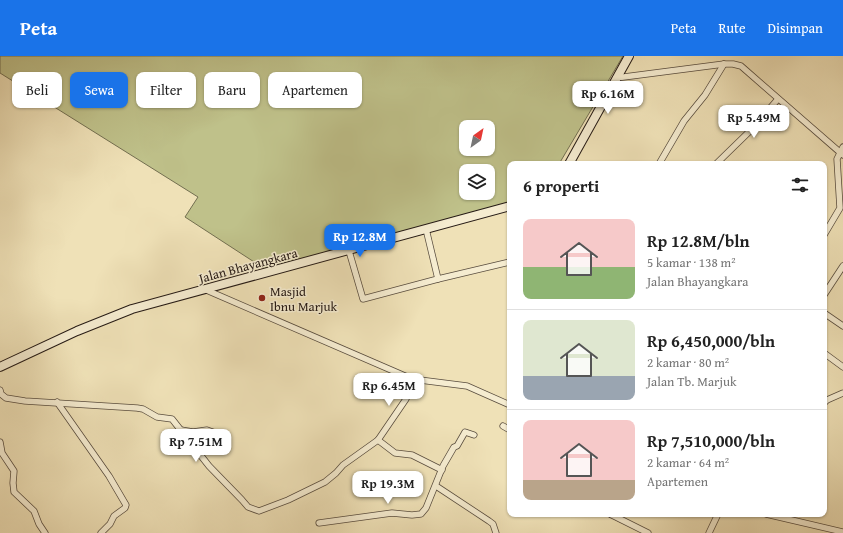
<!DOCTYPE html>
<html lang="id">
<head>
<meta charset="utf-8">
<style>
  :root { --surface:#fff; --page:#f6f6f6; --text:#222; --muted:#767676; --line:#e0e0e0; --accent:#1a73e8 }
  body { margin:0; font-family:"Gentium Book Plus",serif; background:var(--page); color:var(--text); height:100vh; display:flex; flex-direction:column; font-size:15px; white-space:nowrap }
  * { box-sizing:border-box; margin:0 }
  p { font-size:13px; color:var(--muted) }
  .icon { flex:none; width:22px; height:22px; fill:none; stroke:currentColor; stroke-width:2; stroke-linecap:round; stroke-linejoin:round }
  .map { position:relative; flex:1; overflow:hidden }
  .drawer { position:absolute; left:507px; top:105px; width:320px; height:356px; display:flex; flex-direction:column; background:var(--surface); border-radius:8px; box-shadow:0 1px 3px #0004 }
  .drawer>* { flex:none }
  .guide { position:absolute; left:12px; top:16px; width:380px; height:36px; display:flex; gap:8px }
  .needle { width:26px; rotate:33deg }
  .controls { position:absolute; left:459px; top:64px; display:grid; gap:8px }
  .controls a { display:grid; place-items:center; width:36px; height:36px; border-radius:8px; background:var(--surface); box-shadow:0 1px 3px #0004; font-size:20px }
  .price { position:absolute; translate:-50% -34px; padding:0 9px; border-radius:8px; background:#fff; color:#222; font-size:13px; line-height:26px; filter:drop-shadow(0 1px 2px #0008) }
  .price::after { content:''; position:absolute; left:50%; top:24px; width:12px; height:9px; margin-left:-6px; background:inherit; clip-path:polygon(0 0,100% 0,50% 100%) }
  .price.on { background:var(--accent); color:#fff }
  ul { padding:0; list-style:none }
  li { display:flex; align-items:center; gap:12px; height:100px; padding:0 16px }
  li+li { border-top:1px solid var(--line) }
  li span { display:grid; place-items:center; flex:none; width:112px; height:80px; border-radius:8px; color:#555 }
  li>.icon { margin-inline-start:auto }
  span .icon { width:48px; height:48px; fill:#fffc; stroke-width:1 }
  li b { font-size:17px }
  h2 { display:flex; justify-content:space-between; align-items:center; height:48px; padding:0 16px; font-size:17px }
  .chip { padding:0 14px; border-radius:8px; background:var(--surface); box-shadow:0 1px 3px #0004; font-size:14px; line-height:36px }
  .chip.on { background:var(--accent); color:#fff }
  header { display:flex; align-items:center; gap:24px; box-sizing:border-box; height:56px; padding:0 20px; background:var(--accent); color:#fff }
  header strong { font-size:19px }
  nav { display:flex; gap:22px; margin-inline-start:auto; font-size:14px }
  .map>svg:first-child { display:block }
  .green { fill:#bfc18a; stroke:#726e50; fill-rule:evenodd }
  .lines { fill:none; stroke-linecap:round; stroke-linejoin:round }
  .street-casing { stroke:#584c3e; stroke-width:7 }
  .secondary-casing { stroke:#251a15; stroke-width:10 }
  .street { stroke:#f5ecd0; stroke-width:5.5 }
  .secondary { stroke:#f5ecd0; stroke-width:8 }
  .poi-dot { fill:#8f2418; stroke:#f5ecd0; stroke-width:1.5 }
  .labels { text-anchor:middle; stroke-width:3; stroke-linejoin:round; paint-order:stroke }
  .street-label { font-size:13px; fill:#251a15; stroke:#f5ecd0 }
  .poi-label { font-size:13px; fill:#251a15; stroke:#f5ecd0; text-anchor:start }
</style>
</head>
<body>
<header>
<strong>Peta</strong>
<nav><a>Peta</a><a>Rute</a><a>Disimpan</a></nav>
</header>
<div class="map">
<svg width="843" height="477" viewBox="0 0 843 477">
  <rect width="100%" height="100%" fill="#efe1b7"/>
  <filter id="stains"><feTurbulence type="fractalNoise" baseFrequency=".005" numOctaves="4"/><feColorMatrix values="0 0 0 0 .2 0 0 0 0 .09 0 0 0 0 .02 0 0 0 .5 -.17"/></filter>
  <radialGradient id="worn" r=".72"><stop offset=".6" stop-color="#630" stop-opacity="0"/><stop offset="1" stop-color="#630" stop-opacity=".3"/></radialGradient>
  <path class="green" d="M0 0H623L559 108H510V146L268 215 185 161 198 141 0 17ZM466 71H488V93H466ZM466 115H488V137H466Z"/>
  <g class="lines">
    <defs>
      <g id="street">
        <polyline points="616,22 724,8 733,8 741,10 843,99"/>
        <polyline points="659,108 684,65 705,39 724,8"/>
        <polyline points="716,108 752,73 778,43"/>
        <polyline points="824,179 840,152 837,103 843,91"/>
        <polyline points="349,195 363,243 438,223 426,173"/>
        <polyline points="438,223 510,206"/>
        <polyline points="204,233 412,323 467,330 510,349"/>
        <polyline points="824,239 843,210"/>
        <polyline points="824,257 843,270"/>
        <polyline points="824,297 843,311"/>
        <polyline points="0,334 1,338 6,342 25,345 137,352 143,353 157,361 172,363 209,410 242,444 248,451 259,455 288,444 325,426 336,417 343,409 378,384 406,343 412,323"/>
        <polyline points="57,346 109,420 126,449 125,452 114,460 110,468 101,477"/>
        <polyline points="824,347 827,344 843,337"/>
        <polyline points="503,370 510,374"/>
        <polyline points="181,374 193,376 207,374 224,380"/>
        <polyline points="378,384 395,397 412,399 442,414"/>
        <polyline points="0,386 2,397 14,415 13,427 14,436 34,455 39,468 45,477"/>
        <polyline points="436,430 489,465 493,468 496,477"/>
        <polyline points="610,458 648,477"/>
        <polyline points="766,458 843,476"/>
        <polyline points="319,467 392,457 412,459 421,458 426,452 443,410 454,391 457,390 465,376 474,379"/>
        <polyline points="709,477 718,458"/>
      </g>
      <g id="secondary">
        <polyline points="569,108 629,0"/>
        <polyline points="0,311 77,275 132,253 510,150"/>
      </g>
    </defs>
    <use href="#street" class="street-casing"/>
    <use href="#secondary" class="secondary-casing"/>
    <use href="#street" class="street"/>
    <use href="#secondary" class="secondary"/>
  </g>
  <circle class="poi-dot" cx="262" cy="242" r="4"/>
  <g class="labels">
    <g class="street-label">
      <text transform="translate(248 209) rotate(-15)" y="5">Jalan Bhayangkara</text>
    </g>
    <g class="poi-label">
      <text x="270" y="240">Masjid<tspan x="270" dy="15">Ibnu Marjuk</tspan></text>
    </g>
  </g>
  <rect width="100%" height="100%" filter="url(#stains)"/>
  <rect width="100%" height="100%" fill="url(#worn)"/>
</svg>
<div class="controls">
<a><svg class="needle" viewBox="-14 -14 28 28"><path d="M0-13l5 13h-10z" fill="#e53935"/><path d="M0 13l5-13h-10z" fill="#767676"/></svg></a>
<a><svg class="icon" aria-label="layers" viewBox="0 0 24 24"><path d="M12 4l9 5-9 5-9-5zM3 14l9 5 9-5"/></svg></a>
</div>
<b class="price" style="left:608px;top:59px">Rp 6.16M</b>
<b class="price" style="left:754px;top:83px">Rp 5.49M</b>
<b class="price on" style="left:360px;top:202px">Rp 12.8M</b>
<b class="price" style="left:389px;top:351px">Rp 6.45M</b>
<b class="price" style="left:196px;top:407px">Rp 7.51M</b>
<b class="price" style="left:388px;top:449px">Rp 19.3M</b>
<div class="guide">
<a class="chip">Beli</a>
<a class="chip on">Sewa</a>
<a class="chip">Filter</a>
<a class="chip">Baru</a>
<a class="chip">Apartemen</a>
</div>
<section class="drawer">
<h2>6 properti<svg class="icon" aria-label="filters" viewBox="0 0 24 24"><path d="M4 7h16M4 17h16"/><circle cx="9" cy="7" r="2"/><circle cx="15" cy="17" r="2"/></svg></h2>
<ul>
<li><span style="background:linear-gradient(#f6c9c9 60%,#8fb573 0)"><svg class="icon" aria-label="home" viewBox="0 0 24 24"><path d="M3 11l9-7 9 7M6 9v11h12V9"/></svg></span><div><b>Rp 12.8M/bln</b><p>5 kamar · 138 m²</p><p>Jalan Bhayangkara</p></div></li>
<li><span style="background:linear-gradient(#dfe7d0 70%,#9aa5b1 0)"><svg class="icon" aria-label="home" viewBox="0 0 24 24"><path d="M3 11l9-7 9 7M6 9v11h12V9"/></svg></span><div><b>Rp 6,450,000/bln</b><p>2 kamar · 80 m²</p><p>Jalan Tb. Marjuk</p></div></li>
<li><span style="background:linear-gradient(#f6c9c9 75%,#b9a48a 0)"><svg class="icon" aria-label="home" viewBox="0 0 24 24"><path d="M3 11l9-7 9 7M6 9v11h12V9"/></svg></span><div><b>Rp 7,510,000/bln</b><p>2 kamar · 64 m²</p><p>Apartemen</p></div></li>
</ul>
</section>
</div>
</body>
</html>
